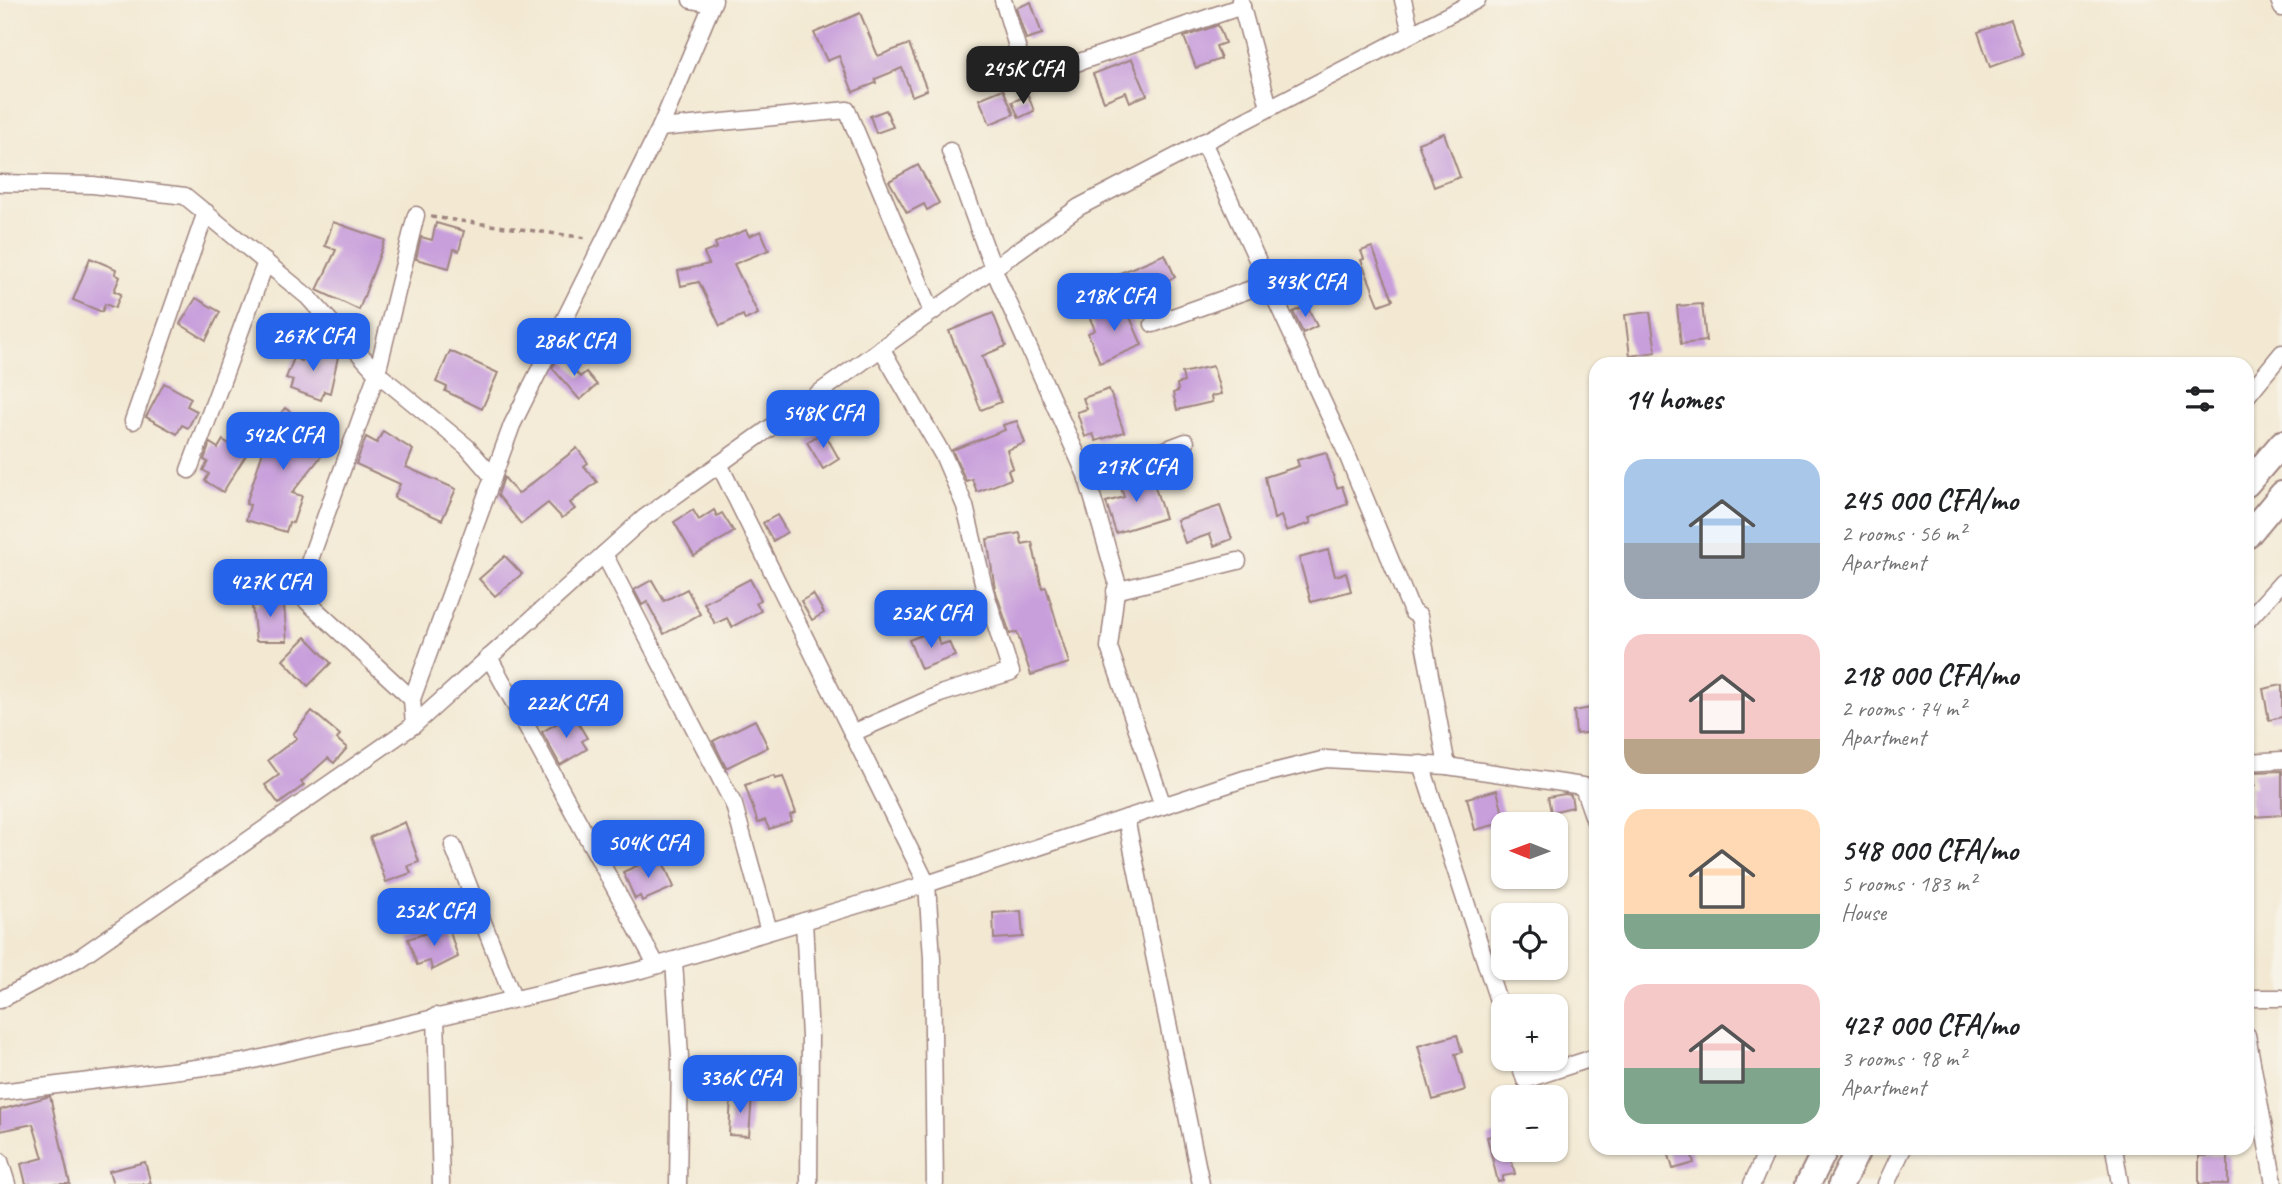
<!DOCTYPE html>
<html lang="en">
<head>
<meta charset="utf-8">
<style>
  :root { --surface:#fff; --page:#f2f2f2; --text:#202124; --muted:#757577; --accent:#2563eb }
  body { margin:0; font-family:Caveat,sans-serif; background:var(--page); color:var(--text); height:100vh; display:flex; flex-direction:column; font-size:26px; white-space:nowrap }
  * { box-sizing:border-box; margin:0 }
  p { font-size:23px; color:var(--muted) }
  .icon { flex:none; width:38px; height:38px; fill:none; stroke:currentColor; stroke-width:2; stroke-linecap:round; stroke-linejoin:round }
  .map { position:relative; flex:1; overflow:hidden }
  .details { position:absolute; left:1589px; top:357px; width:665px; height:798px; display:flex; flex-direction:column; background:var(--surface); border-radius:21px; box-shadow:0 2px 5px #0004 }
  .details>* { flex:none }
  .needle { width:46px; rotate:271deg }
  .tools { position:absolute; left:1491px; top:812px; display:grid; gap:14px }
  .tools a { display:grid; place-items:center; width:77px; height:77px; border-radius:14px; background:var(--surface); box-shadow:0 2px 5px #0004; font-size:35px }
  .price { position:absolute; translate:-50% -60px; padding:0 16px; border-radius:14px; background:var(--accent); color:#fff; font-size:23px; line-height:46px; filter:drop-shadow(0 2px 4px #0008) }
  .price::after { content:''; position:absolute; left:50%; top:42px; width:21px; height:16px; margin-left:-10px; background:inherit; clip-path:polygon(0 0,100% 0,50% 100%) }
  .price.on { background:#222; color:#fff }
  ul { padding:0; list-style:none }
  li { display:flex; align-items:center; gap:21px; height:175px; padding:0 35px }
  li span { display:grid; place-items:center; flex:none; width:196px; height:140px; border-radius:21px; color:#555 }
  li>.icon { margin-inline-start:auto }
  span .icon { width:84px; height:84px; fill:#fffc; stroke-width:1 }
  li b { font-size:30px }
  h2 { display:flex; justify-content:space-between; align-items:center; height:84px; padding:0 35px; font-size:30px }
  .map>svg:first-child { display:block }
  .building { fill:#c89fdb }
  .lines { fill:none; stroke-linecap:round; stroke-linejoin:round }
  .street-casing { stroke:#9e847f; stroke-width:19 }
  .primary-casing { stroke:#9e847f; stroke-width:28 }
  .path { stroke:#9e847f; stroke-width:3.5; stroke-dasharray:5 5; stroke-linecap:butt }
  .street { stroke:#fff; stroke-width:16 }
  .primary { stroke:#fff; stroke-width:24 }
</style>
</head>
<body>
<div class="map">
<svg width="2282" height="1184" viewBox="0 0 2282 1184">
  <rect width="100%" height="100%" fill="#f7f3e8"/>
  <filter id="ink" filterUnits="userSpaceOnUse"><feTurbulence type="fractalNoise" baseFrequency=".0143" numOctaves="2"/><feDisplacementMap in="SourceGraphic" scale="14" xChannelSelector="R" yChannelSelector="G"/><feConvolveMatrix kernelMatrix="1 2 1 2 8 2 1 2 1" color-interpolation-filters="sRGB"/></filter>
  <filter id="wash" filterUnits="userSpaceOnUse"><feTurbulence type="fractalNoise" baseFrequency=".00686" numOctaves="4" result="noise"/><feDisplacementMap in="SourceGraphic" scale="28" xChannelSelector="R" yChannelSelector="G"/><feGaussianBlur stdDeviation="1.57" result="paint"/><feColorMatrix in="noise" values="0 0 0 0 0 0 0 0 0 0 0 0 0 0 0 0 0 1.4 0 .05"/><feComposite in="paint" operator="in"/></filter>
  <g filter="url(#wash)">
    <rect width="100%" height="100%" fill="#f3e9d3"/>
    <g id="blocks">
      <g class="building">
        <polygon points="1031,2 1042,34 1026,39 1016,8"/>
        <polygon points="860,13 878,56 909,44 927,90 912,96 902,68 875,79 876,83 853,92 839,56 827,61 814,33"/>
        <polygon points="2011,20 2023,55 1990,67 1978,32"/>
        <polygon points="1218,25 1225,43 1216,46 1221,59 1196,68 1184,37"/>
        <polygon points="1132,59 1147,95 1130,102 1126,92 1104,101 1093,74"/>
        <polygon points="1003,89 1014,114 990,124 979,99"/>
        <polygon points="1028,95 1034,111 1019,118 1012,102"/>
        <polygon points="886,110 893,127 876,133 870,116"/>
        <polygon points="1444,133 1460,177 1434,187 1418,143"/>
        <polygon points="918,165 939,203 927,210 924,204 907,213 889,181"/>
        <polygon points="333,222 385,240 359,310 317,290 336,250 325,246"/>
        <polygon points="436,223 464,231 459,251 454,249 449,268 416,259 421,237 432,240"/>
        <polygon points="746,230 749,236 761,231 769,250 734,264 758,314 745,320 743,315 720,326 699,282 681,286 678,271 709,264 704,253 717,248 715,243"/>
        <polygon points="1372,247 1393,300 1379,305 1361,260 1364,259 1361,251"/>
        <polygon points="1165,254 1175,277 1163,283 1165,289 1134,304 1120,273"/>
        <polygon points="90,258 116,269 115,274 120,277 114,291 121,294 115,308 105,304 102,312 73,300"/>
        <polygon points="196,298 220,312 206,340 180,324"/>
        <polygon points="1124,303 1142,345 1100,363 1088,333 1095,330 1090,318"/>
        <polygon points="1702,304 1706,341 1681,344 1677,306"/>
        <polygon points="1307,306 1317,326 1303,333 1293,312"/>
        <polygon points="1650,312 1656,352 1630,356 1625,315"/>
        <polygon points="993,313 1006,346 982,356 1001,402 981,410 949,331"/>
        <polygon points="307,346 338,357 330,393 324,391 321,400 290,389 293,380 286,378 294,358 302,361"/>
        <polygon points="450,351 498,373 482,409 445,391 447,387 436,382"/>
        <polygon points="560,354 580,377 586,372 597,385 580,400 552,368"/>
        <polygon points="1213,366 1221,394 1211,396 1212,402 1177,410 1173,393 1178,391 1177,384 1184,382 1182,373"/>
        <polygon points="164,383 191,398 187,406 197,411 188,428 182,425 177,434 146,417"/>
        <polygon points="1109,389 1124,432 1096,441 1093,434 1085,437 1077,412 1087,409 1083,398"/>
        <polygon points="285,408 315,430 312,435 322,443 318,450 323,454 292,493 302,496 293,523 289,522 286,532 246,520 250,505 246,504 263,451 271,439 267,436 270,428"/>
        <polygon points="1017,421 1025,443 1007,450 1013,468 1008,470 1011,479 977,492 972,479 966,481 952,450 1005,430 1003,425"/>
        <polygon points="383,431 413,450 406,467 456,489 442,520 394,498 400,484 356,464 366,437 377,443"/>
        <polygon points="824,432 839,459 823,469 807,442"/>
        <polygon points="223,440 246,455 223,492 205,481 209,474 203,470 208,462 204,460 210,443 218,448"/>
        <polygon points="577,448 588,463 584,466 597,482 570,503 575,509 562,518 548,503 521,524 498,495 504,477 518,494"/>
        <polygon points="1326,452 1337,488 1342,486 1348,504 1309,518 1311,523 1286,531 1281,516 1274,519 1265,477 1299,466 1297,460"/>
        <polygon points="1150,472 1165,518 1116,533 1106,502 1124,497 1119,482"/>
        <polygon points="1220,506 1232,539 1214,546 1210,534 1185,543 1177,520"/>
        <polygon points="693,510 699,520 714,510 717,516 722,513 734,532 694,556 674,522"/>
        <polygon points="777,515 787,532 773,541 763,523"/>
        <polygon points="1020,533 1022,544 1032,542 1042,588 1046,587 1069,663 1031,675 1017,632 1010,634 995,589 987,539"/>
        <polygon points="1328,550 1335,576 1346,573 1351,591 1311,602 1299,558"/>
        <polygon points="505,556 522,574 495,596 479,579"/>
        <polygon points="750,579 761,600 756,603 761,611 732,627 727,618 715,624 704,603"/>
        <polygon points="652,580 664,601 687,589 700,614 664,634 647,602 642,605 634,590"/>
        <polygon points="283,594 287,641 256,641 252,606 260,605 259,596"/>
        <polygon points="813,594 824,613 812,620 801,601"/>
        <polygon points="935,630 940,645 949,642 955,656 921,669 909,640"/>
        <polygon points="306,637 331,663 308,686 283,660"/>
        <polygon points="2282,685 2282,717 2269,720 2263,689"/>
        <polygon points="1596,707 1596,732 1576,734 1574,711"/>
        <polygon points="312,711 340,735 337,739 347,748 334,763 328,758 301,782 304,785 279,804 265,785 279,775 268,760 297,738 293,734"/>
        <polygon points="575,718 587,738 582,741 587,749 560,765 542,732 563,720 566,724"/>
        <polygon points="755,720 768,747 726,768 713,741"/>
        <polygon points="2282,771 2282,815 2252,817 2250,786 2255,786 2253,772"/>
        <polygon points="774,776 775,779 783,777 796,813 790,815 792,821 769,829 765,820 758,823 745,785"/>
        <polygon points="1497,790 1505,822 1475,830 1467,798"/>
        <polygon points="1565,794 1571,795 1573,807 1551,812 1548,797"/>
        <polygon points="405,822 419,862 408,866 411,873 386,882 370,837"/>
        <polygon points="650,860 652,864 662,860 674,887 642,901 640,896 635,899 623,872"/>
        <polygon points="1021,911 1023,937 994,939 993,913"/>
        <polygon points="448,926 458,957 432,970 430,961 417,965 408,939"/>
        <polygon points="1457,1035 1462,1052 1455,1054 1465,1090 1433,1100 1418,1046"/>
        <polygon points="731,1095 752,1096 749,1136 729,1135"/>
        <polygon points="50,1096 70,1184 26,1184 21,1164 43,1158 33,1124 0,1131 0,1110"/>
        <polygon points="1503,1133 1503,1150 1509,1150 1515,1174 1503,1176 1503,1181 1498,1182 1487,1137"/>
        <polygon points="1667,1148 1690,1148 1694,1163 1673,1169"/>
        <polygon points="2228,1155 2228,1184 2199,1184 2199,1156"/>
        <polygon points="145,1162 151,1184 113,1184 109,1171"/>
      </g>
    </g>
  </g>
  <g filter="url(#ink)">
    <use href="#blocks" fill-opacity="0" stroke="#9e847f" stroke-width="2"/>
    <g class="lines">
      <defs>
        <g id="street">
          <polyline points="691,0 712,4"/>
          <polyline points="1003,0 1027,80 1242,6"/>
          <polyline points="1240,0 1269,107"/>
          <polyline points="1403,0 1411,33"/>
          <polyline points="2279,0 2282,8"/>
          <polyline points="660,128 847,110 932,312"/>
          <polyline points="1203,142 1346,452 1412,612 1419,616 1447,766"/>
          <polyline points="950,151 993,268 1086,475 1117,582 1109,647 1163,806"/>
          <polyline points="0,183 93,185 185,196 308,297 377,373 467,447 493,477"/>
          <polyline points="1153,324 1268,283"/>
          <polyline points="2247,396 2282,353"/>
          <polyline points="133,421 206,212"/>
          <polyline points="719,464 927,884 932,958 935,1184"/>
          <polyline points="189,470 266,262"/>
          <polyline points="1087,479 1186,442"/>
          <polyline points="604,554 734,805 769,931"/>
          <polyline points="1115,591 1238,561"/>
          <polyline points="2247,621 2282,582"/>
          <polyline points="489,657 656,964"/>
          <polyline points="412,699 298,593 377,373 416,215"/>
          <polyline points="414,725 412,699 512,425 660,128 714,0"/>
          <polyline points="855,732 943,693 1011,672 985,591 965,506 944,457 881,348"/>
          <polyline points="2247,762 2282,760"/>
          <polyline points="1421,764 1503,1016"/>
          <polyline points="1583,787 1596,824"/>
          <polyline points="1126,818 1201,1184"/>
          <polyline points="453,846 513,998"/>
          <polyline points="804,921 810,1037 809,1184"/>
          <polyline points="674,960 680,1057 678,1184"/>
          <polyline points="2247,998 2282,998"/>
          <polyline points="0,1000 79,958 414,725 644,518 1079,207 1477,0"/>
          <polyline points="436,1016 441,1184"/>
          <polyline points="2247,1035 2274,1184"/>
          <polyline points="1518,1059 1525,1080 1596,1057"/>
          <polyline points="0,1092 245,1062 645,969 927,884 1244,779 1326,759 1447,766 1596,788"/>
          <polyline points="2114,1148 2120,1184"/>
          <polyline points="0,1161 7,1184"/>
          <polyline points="1752,1184 1768,1148"/>
          <polyline points="1886,1184 1903,1148"/>
        </g>
        <g id="primary">
          <polyline points="2247,484 2282,443"/>
          <polyline points="2247,536 2282,494"/>
          <polyline points="1808,1184 1826,1148"/>
          <polyline points="1841,1184 1859,1148"/>
        </g>
      </defs>
      <use href="#street" class="street-casing"/>
      <use href="#primary" class="primary-casing"/>
      <polyline class="path" points="431,217 587,238"/>
      <use href="#street" class="street"/>
      <use href="#primary" class="primary"/>
    </g>
  </g>
</svg>
<div class="tools">
<a><svg class="needle" viewBox="-14 -14 28 28"><path d="M0-13l5 13h-10z" fill="#e53935"/><path d="M0 13l5-13h-10z" fill="#757577"/></svg></a>
<a><svg class="icon" aria-label="locate" viewBox="0 0 24 24"><circle cx="12" cy="12" r="6"/><path d="M12 2v4M12 18v4M2 12h4M18 12h4"/></svg></a>
<a>+</a>
<a>−</a>
</div>
<b class="price on" style="left:1023px;top:106px">245K CFA</b>
<b class="price" style="left:1305px;top:319px">343K CFA</b>
<b class="price" style="left:1114px;top:333px">218K CFA</b>
<b class="price" style="left:313px;top:373px">267K CFA</b>
<b class="price" style="left:574px;top:378px">286K CFA</b>
<b class="price" style="left:823px;top:450px">548K CFA</b>
<b class="price" style="left:283px;top:472px">542K CFA</b>
<b class="price" style="left:1136px;top:504px">217K CFA</b>
<b class="price" style="left:270px;top:619px">427K CFA</b>
<b class="price" style="left:931px;top:650px">252K CFA</b>
<b class="price" style="left:566px;top:740px">222K CFA</b>
<b class="price" style="left:648px;top:880px">504K CFA</b>
<b class="price" style="left:434px;top:948px">252K CFA</b>
<b class="price" style="left:740px;top:1115px">336K CFA</b>
<section class="details">
<h2>14 homes<svg class="icon" aria-label="filters" viewBox="0 0 24 24"><path d="M4 7h16M4 17h16"/><circle cx="9" cy="7" r="2"/><circle cx="15" cy="17" r="2"/></svg></h2>
<ul>
<li><span style="background:linear-gradient(#a9c7e8 60%,#9aa5b1 0)"><svg class="icon" aria-label="home" viewBox="0 0 24 24"><path d="M3 11l9-7 9 7M6 9v11h12V9"/></svg></span><div><b>245 000 CFA/mo</b><p>2 rooms · 56 m²</p><p>Apartment</p></div></li>
<li><span style="background:linear-gradient(#f6c9c9 75%,#b9a48a 0)"><svg class="icon" aria-label="home" viewBox="0 0 24 24"><path d="M3 11l9-7 9 7M6 9v11h12V9"/></svg></span><div><b>218 000 CFA/mo</b><p>2 rooms · 74 m²</p><p>Apartment</p></div></li>
<li><span style="background:linear-gradient(#ffd9b3 75%,#7fa58c 0)"><svg class="icon" aria-label="home" viewBox="0 0 24 24"><path d="M3 11l9-7 9 7M6 9v11h12V9"/></svg></span><div><b>548 000 CFA/mo</b><p>5 rooms · 183 m²</p><p>House</p></div></li>
<li><span style="background:linear-gradient(#f6c9c9 60%,#7fa58c 0)"><svg class="icon" aria-label="home" viewBox="0 0 24 24"><path d="M3 11l9-7 9 7M6 9v11h12V9"/></svg></span><div><b>427 000 CFA/mo</b><p>3 rooms · 98 m²</p><p>Apartment</p></div></li>
</ul>
</section>
</div>
</body>
</html>
